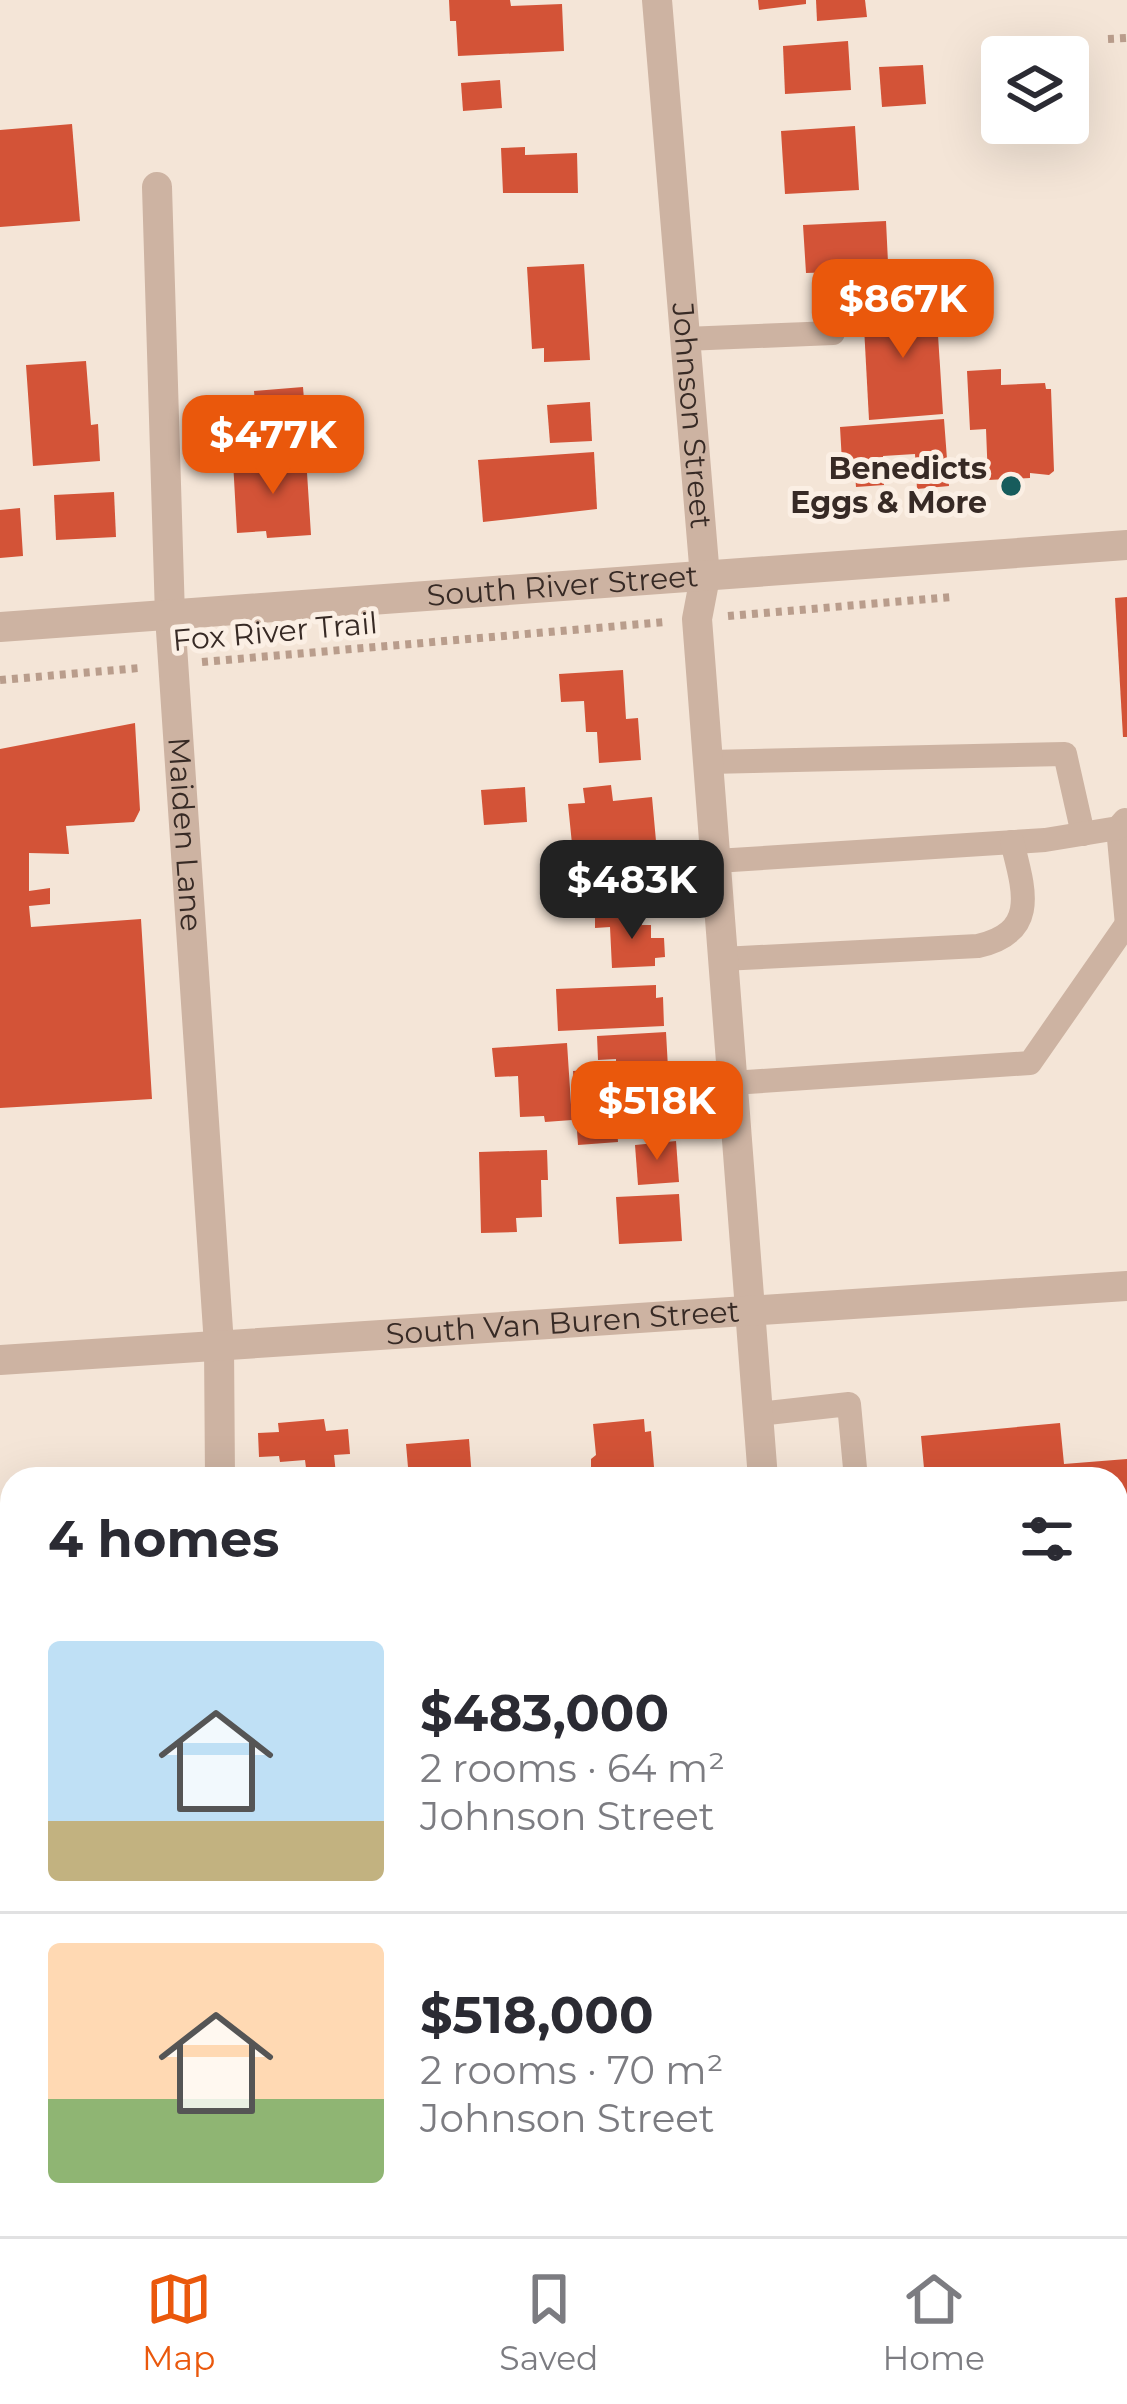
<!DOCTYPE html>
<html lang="en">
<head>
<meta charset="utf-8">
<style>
  :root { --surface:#fff; --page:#f7f7f7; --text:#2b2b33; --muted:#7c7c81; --line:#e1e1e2; --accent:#ea580c }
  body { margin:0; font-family:Montserrat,sans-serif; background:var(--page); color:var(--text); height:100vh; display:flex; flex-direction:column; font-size:45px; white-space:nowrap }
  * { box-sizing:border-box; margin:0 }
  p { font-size:39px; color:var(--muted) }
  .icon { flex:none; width:66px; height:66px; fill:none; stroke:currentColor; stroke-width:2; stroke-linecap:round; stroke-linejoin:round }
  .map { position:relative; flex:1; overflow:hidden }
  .drawer { position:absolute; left:0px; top:1467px; width:1128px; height:771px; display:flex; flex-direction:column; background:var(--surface); border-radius:36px 36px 0 0; box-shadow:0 12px 48px #0002 }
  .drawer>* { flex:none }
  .fabs { position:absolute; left:981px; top:36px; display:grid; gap:24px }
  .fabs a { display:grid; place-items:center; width:108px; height:108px; border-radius:12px; background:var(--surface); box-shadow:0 12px 48px #0002; font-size:60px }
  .price { position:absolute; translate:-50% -102px; padding:0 27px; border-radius:24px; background:var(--accent); color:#fff; font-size:39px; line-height:78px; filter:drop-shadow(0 3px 6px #0008) }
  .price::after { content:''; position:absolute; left:50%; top:72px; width:36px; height:27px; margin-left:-18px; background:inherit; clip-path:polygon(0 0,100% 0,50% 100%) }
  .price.current { background:#222; color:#fff }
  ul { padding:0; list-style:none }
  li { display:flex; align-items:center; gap:36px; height:300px; padding:0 48px }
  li+li { border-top:3px solid var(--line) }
  li span { display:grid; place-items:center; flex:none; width:336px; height:240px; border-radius:12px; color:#555 }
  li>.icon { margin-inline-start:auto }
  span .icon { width:144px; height:144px; fill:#fffc; stroke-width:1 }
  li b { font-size:51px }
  h2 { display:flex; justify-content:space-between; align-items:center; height:144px; padding:0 48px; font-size:51px }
  .tabs { display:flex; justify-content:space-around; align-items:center; height:168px; border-top:3px solid var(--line); background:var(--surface); font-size:33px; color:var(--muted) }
  .tabs a { display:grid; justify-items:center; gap:6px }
  .tabs .current { color:var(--accent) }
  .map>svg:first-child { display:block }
  .water { fill:#74b4b2 }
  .building { fill:#d35337 }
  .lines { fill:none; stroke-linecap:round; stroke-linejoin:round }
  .path { stroke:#b99d8c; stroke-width:8; stroke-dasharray:6 6; stroke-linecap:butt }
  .service { stroke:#cdb3a2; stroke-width:24 }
  .minor { stroke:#cdb3a2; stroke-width:30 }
  .tertiary { stroke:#cdb3a2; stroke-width:30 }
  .poi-dot { fill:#175c5c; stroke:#fbefe4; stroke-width:4.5 }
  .labels { text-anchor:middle; stroke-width:10; stroke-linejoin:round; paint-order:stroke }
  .street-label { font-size:30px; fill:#372a25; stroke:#fbefe4 }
  .poi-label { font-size:30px; font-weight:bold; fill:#372a25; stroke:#fbefe4; text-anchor:end }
</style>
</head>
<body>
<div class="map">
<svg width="1127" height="2236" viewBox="0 0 1127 2236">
  <rect width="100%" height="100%" fill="#f4e5d7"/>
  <polygon class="water" points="245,2226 542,2226 545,2236 242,2236"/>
  <g class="building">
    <polygon points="449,0 510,0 511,6 562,4 564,51 458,56 456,21 450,21"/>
    <polygon points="758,0 806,0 806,4 759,10"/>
    <polygon points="816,0 865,0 867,17 817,21"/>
    <polygon points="848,41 851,90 785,94 783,46"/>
    <polygon points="923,65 926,104 882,107 879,67"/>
    <polygon points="500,80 502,108 463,111 461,83"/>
    <polygon points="72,124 80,221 0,227 0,130"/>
    <polygon points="855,126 859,190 785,194 781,131"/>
    <polygon points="525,147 525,155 577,153 578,193 503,193 501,148"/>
    <polygon points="886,221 889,283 838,287 837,272 806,273 803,225"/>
    <polygon points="584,264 590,360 544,362 544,348 532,349 527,267"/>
    <polygon points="936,303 943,414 869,420 863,308"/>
    <polygon points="86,361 91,425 98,424 100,461 33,466 26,365"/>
    <polygon points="1001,369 1001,385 1045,383 1046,389 1051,389 1054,471 1049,475 1030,473 1030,478 988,480 986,429 970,430 967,371"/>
    <polygon points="303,387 307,438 258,441 254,391"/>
    <polygon points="590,402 592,441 550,443 547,405"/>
    <polygon points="944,419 949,486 917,489 915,454 883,456 884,485 856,487 854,461 842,462 840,427"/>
    <polygon points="594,452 597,509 483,522 478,460"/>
    <polygon points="306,457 311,535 267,538 266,531 237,533 233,461"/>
    <polygon points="114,492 116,537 56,540 54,495"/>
    <polygon points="20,508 23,556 0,558 0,510"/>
    <polygon points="1127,597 1127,737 1123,737 1115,598"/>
    <polygon points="623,670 626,719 638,718 641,760 599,763 597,732 586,732 584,701 561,702 559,674"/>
    <polygon points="135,723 140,810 134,822 66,826 69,854 29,853 29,891 50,888 50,904 29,906 31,927 141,919 152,1099 0,1108 0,749"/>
    <polygon points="611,785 613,801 652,797 656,841 572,844 568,804 585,803 583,788"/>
    <polygon points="525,787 527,822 484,825 481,790"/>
    <polygon points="631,851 632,864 646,862 649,903 608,907 603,853"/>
    <polygon points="641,916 642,925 651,925 651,938 664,938 665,957 655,958 655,966 612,968 610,927 595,928 595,918"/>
    <polygon points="656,985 656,998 663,997 664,1026 558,1031 556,989"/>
    <polygon points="666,1032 668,1068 616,1070 616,1059 598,1060 597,1036"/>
    <polygon points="567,1043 572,1120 545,1122 544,1116 520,1117 518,1076 495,1077 492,1048"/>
    <polygon points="613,1068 618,1142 578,1145 573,1071"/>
    <polygon points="676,1141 679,1182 638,1185 635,1145"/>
    <polygon points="547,1150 548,1180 541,1180 542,1217 516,1218 517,1232 481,1233 479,1152"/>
    <polygon points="679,1194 682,1241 619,1244 616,1197"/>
    <polygon points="324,1419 326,1431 348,1429 350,1454 334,1455 336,1474 307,1476 305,1460 280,1462 279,1456 259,1457 258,1433 279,1432 278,1423"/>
    <polygon points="644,1419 645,1432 651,1431 655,1479 598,1479 591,1473 591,1459 596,1455 593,1424"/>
    <polygon points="1060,1423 1064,1464 1127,1459 1127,1595 1116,1596 1116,1479 925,1479 921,1436"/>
    <polygon points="469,1439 472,1479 409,1479 406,1444"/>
    <polygon points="12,1815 12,1874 0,1875 0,1816"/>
  </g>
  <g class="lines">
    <g class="path">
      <polyline points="1108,39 1127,38"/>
      <polyline points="728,616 952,597"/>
      <polyline points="202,662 665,622"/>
      <polyline points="0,680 139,668"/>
    </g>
    <g class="service">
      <polyline points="685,339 833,333"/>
      <polyline points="709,762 1065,754 1083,834"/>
      <polyline points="1125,820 1118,828 1127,925"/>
      <polyline points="716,861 1045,840 1118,828"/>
      <path d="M722 959 978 946C1039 932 1024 890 1012 842"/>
      <polyline points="732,1083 1030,1063 1126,925"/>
      <polyline points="758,1414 849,1404 856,1479"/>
      <polyline points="1116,1643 1127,1642"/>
    </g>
    <g class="minor">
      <path id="s1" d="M657 0 705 577 697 619 763 1479"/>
      <path id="s2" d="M157 187 170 616 219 1345 220 1479"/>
    </g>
    <g class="tertiary">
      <path id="s3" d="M0 627 1127 545"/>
      <path id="s4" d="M0 1360 1127 1286"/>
    </g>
  </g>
  <circle class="poi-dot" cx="1011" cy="486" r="12"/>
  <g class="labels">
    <g class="street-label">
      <text dy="10" stroke="none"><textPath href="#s1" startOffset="417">Johnson Street</textPath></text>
      <text dy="10" stroke="none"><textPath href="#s3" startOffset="564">South River Street</textPath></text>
      <text transform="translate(275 632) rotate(-5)" y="10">Fox River Trail</text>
      <text dy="10" stroke="none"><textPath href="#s2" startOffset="648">Maiden Lane</textPath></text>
      <text dy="10" stroke="none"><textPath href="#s4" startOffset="564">South Van Buren Street</textPath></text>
    </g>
    <g class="poi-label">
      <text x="987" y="479">Benedicts<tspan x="987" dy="34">Eggs &amp; More</tspan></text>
    </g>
  </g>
</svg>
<div class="fabs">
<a><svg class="icon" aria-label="layers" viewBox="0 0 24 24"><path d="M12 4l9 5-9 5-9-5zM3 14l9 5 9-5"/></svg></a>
</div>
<b class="price" style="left:903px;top:361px">$867K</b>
<b class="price" style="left:273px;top:497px">$477K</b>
<b class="price current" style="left:632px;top:942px">$483K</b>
<b class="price" style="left:657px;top:1163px">$518K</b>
<section class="drawer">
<h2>4 homes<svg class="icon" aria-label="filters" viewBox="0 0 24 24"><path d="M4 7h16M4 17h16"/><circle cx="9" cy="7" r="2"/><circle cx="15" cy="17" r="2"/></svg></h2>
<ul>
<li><span style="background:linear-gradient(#bfe0f5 75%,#c2b280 0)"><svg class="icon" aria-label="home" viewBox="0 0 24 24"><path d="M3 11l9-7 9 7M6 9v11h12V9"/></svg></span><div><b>$483,000</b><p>2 rooms · 64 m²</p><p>Johnson Street</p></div></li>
<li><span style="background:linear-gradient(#ffd9b3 65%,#8fb573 0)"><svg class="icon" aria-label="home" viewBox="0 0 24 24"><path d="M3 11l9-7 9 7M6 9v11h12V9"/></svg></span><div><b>$518,000</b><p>2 rooms · 70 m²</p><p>Johnson Street</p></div></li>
</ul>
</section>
</div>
<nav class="tabs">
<a class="current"><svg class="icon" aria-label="map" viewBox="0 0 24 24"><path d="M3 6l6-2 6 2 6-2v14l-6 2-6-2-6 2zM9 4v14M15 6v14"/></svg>Map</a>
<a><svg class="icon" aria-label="saved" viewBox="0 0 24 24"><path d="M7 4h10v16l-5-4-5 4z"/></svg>Saved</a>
<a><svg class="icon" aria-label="home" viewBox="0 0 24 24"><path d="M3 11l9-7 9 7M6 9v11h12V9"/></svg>Home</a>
</nav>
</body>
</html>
